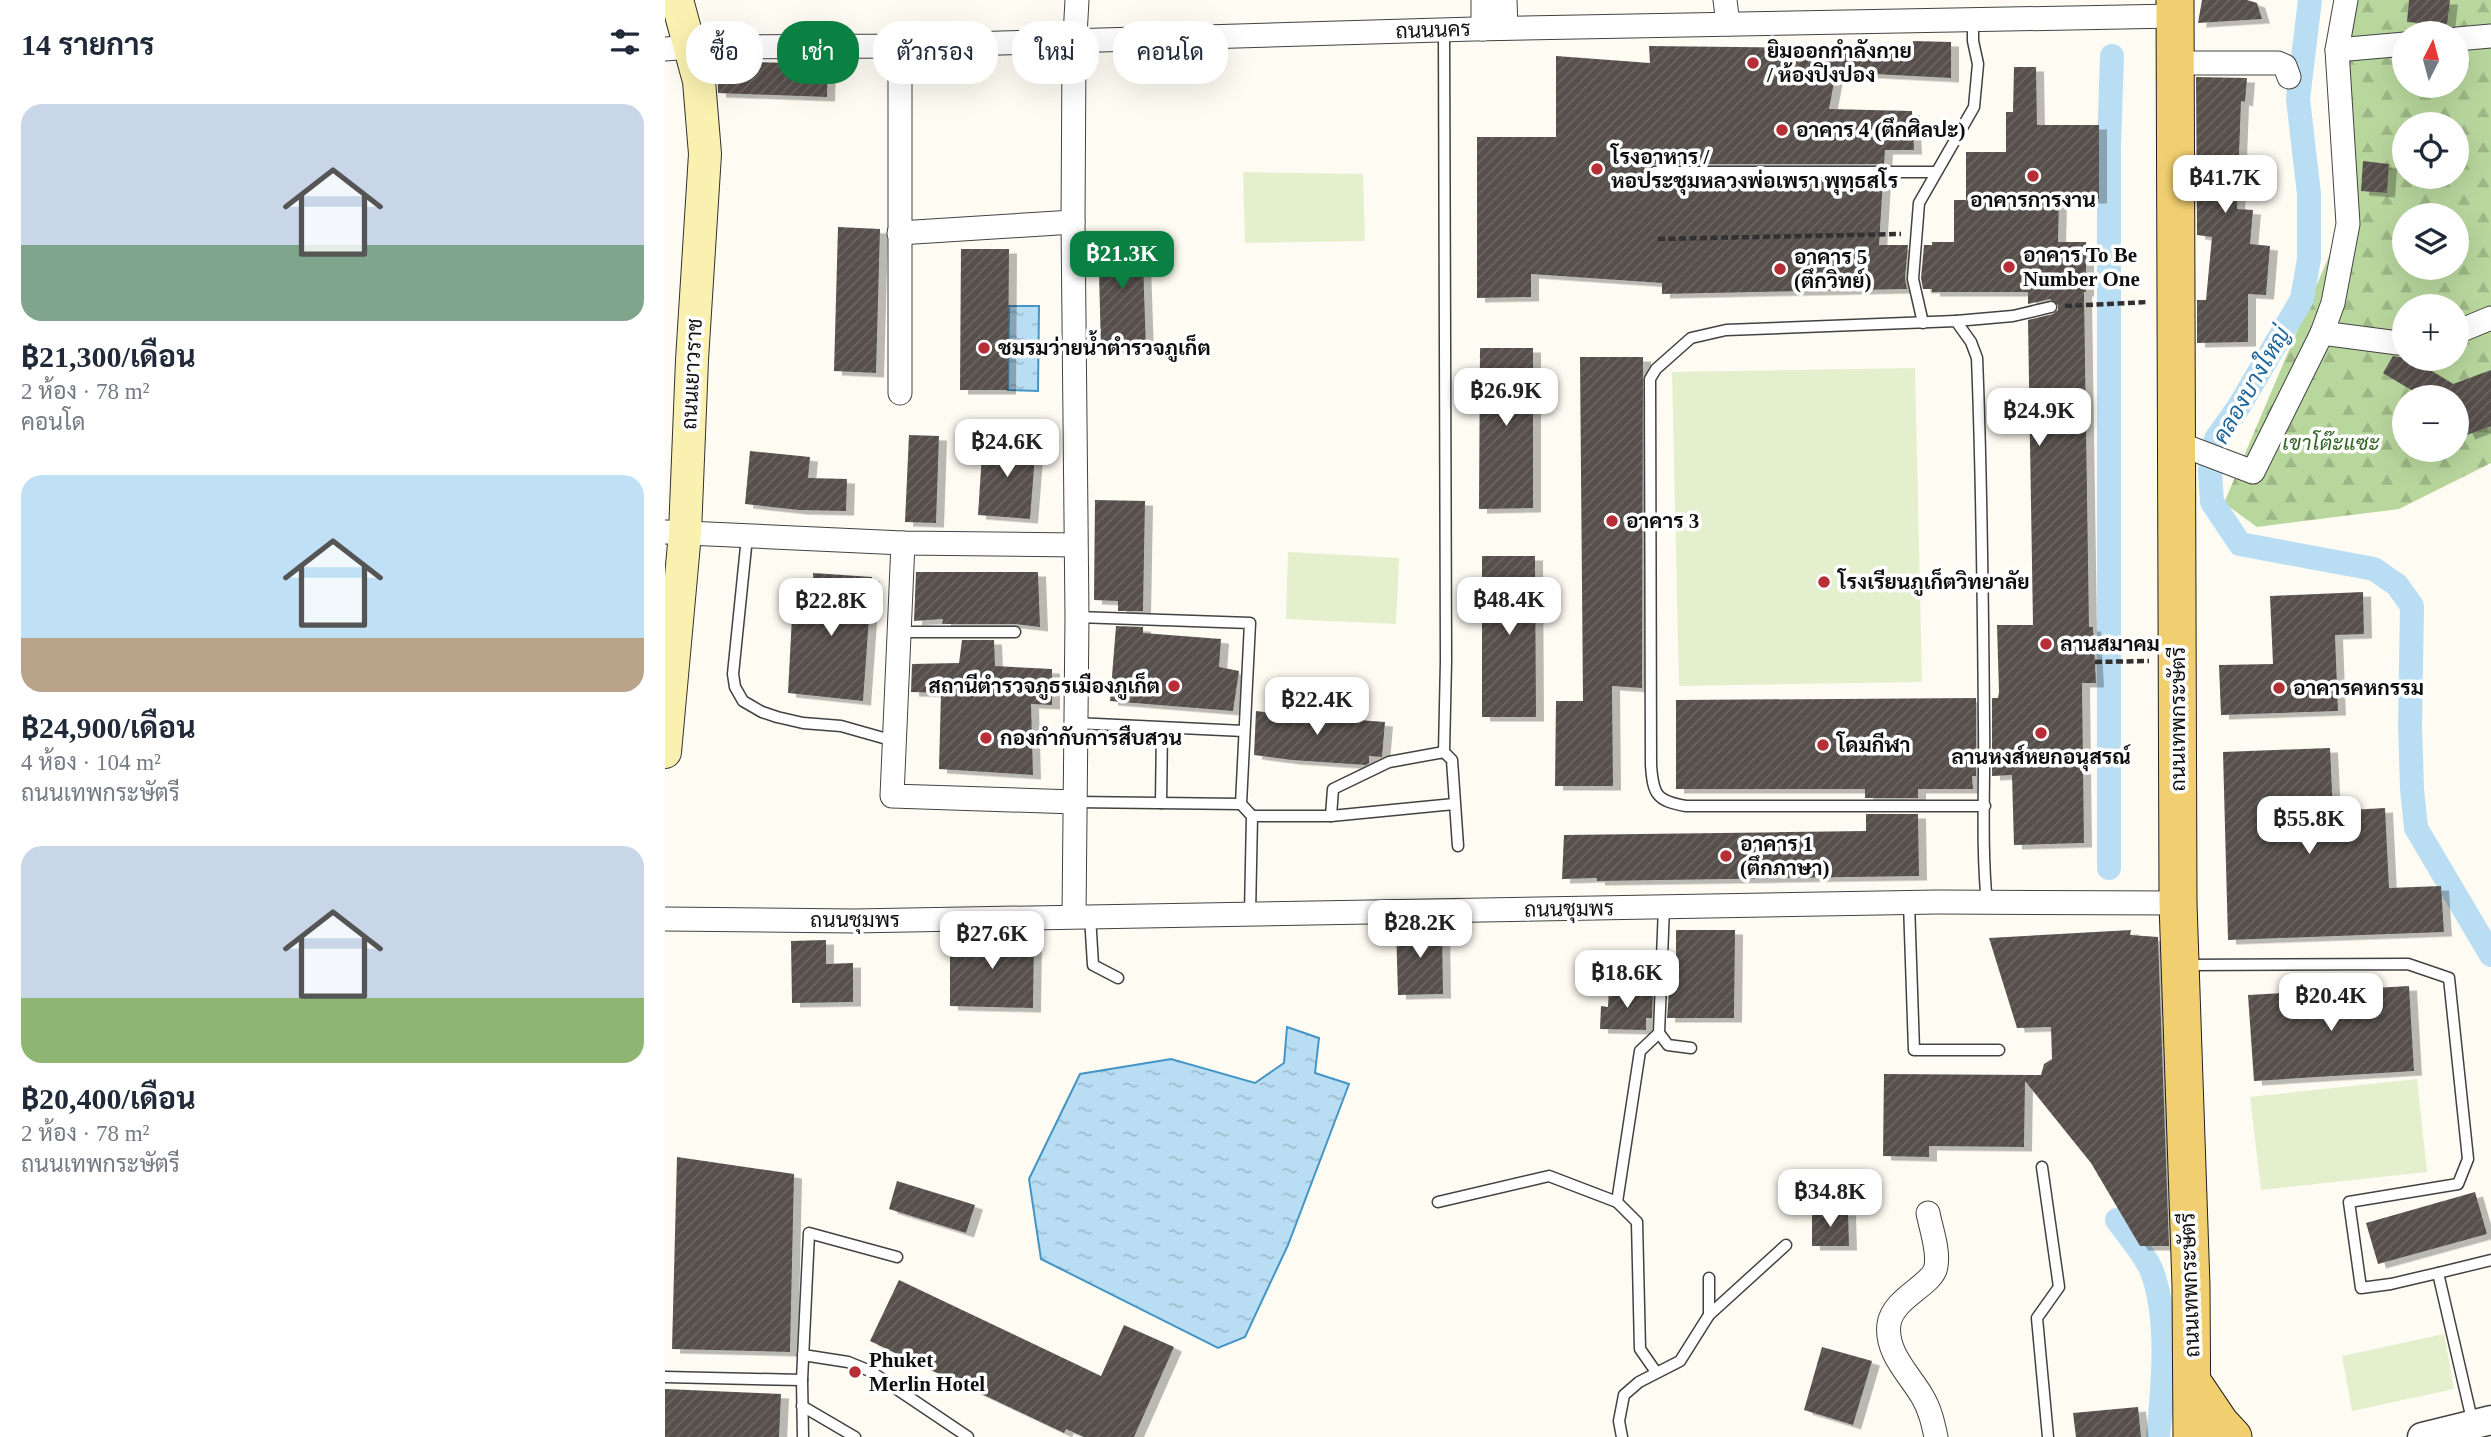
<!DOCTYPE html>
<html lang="th">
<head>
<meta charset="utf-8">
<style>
  :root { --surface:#fff; --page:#f2f2f3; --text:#1f2937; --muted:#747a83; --accent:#0b8043 }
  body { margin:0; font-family:"Times New Roman",Sarabun,serif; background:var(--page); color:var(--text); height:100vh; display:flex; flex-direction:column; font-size:26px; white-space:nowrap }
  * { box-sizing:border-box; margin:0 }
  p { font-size:23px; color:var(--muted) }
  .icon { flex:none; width:38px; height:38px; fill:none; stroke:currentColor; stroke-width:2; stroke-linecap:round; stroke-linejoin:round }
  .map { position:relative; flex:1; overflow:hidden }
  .panel { display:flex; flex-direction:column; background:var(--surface); width:665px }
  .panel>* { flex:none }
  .hud { position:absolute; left:21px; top:21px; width:665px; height:63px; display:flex; gap:14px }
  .needle { width:46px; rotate:6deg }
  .tools { position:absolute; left:1727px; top:21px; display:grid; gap:14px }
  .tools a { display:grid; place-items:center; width:77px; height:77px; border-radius:50%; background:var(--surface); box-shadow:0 7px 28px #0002; font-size:35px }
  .price { position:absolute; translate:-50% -60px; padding:0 16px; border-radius:14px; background:#fff; color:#222; font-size:23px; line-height:46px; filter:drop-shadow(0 2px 4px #0008) }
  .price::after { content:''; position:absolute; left:50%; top:42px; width:21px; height:16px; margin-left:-10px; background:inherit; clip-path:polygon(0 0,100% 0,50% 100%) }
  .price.selected { background:var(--accent); color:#fff }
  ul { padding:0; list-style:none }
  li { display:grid; align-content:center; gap:14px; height:371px; padding:0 21px }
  li span { display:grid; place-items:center; height:217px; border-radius:21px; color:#555 }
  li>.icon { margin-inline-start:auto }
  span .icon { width:126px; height:126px; fill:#fffc; stroke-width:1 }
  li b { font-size:30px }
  h2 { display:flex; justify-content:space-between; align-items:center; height:84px; padding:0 21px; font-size:30px }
  .tag { padding:0 24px; border-radius:28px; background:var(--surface); box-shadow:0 7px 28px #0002; font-size:24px; line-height:63px }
  .tag.selected { background:var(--accent); color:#fff }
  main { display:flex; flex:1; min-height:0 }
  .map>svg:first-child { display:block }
  .forest { fill:url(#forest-firs); fill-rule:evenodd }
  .pitch { fill:#e4efce }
  .water { fill:url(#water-ripples); stroke:#4495c6; stroke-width:2 }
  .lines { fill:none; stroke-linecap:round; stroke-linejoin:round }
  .canal { stroke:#b9def3; stroke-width:24 }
  .building { fill:url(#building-hatch); filter:url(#shadow) }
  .service-casing { stroke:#424242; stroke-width:13 }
  .minor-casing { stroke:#424242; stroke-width:25 }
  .tertiary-casing { stroke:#424242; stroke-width:31 }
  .secondary-casing { stroke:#313131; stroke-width:34 }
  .primary-casing { stroke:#202020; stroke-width:39 }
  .path { stroke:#313131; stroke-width:4.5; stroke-dasharray:7 3.5; stroke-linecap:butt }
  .service { stroke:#fff; stroke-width:10 }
  .minor { stroke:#fff; stroke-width:23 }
  .tertiary { stroke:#fff; stroke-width:28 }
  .secondary { stroke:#faf1b1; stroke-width:32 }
  .primary { stroke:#f1cf70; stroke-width:37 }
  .poi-dot { fill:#b82e37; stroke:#fff; stroke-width:2.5 }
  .labels { text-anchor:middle; stroke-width:7; stroke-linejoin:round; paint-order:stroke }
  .street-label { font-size:21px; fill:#0f0f0f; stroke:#fff }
  .poi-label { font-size:21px; font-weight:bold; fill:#0f0f0f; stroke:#fff; text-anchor:start }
  .park-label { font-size:21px; font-style:italic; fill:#316422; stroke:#fff }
  .water-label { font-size:23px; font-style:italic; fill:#1f679b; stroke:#fff }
</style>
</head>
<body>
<main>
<section class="panel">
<h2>14 รายการ<svg class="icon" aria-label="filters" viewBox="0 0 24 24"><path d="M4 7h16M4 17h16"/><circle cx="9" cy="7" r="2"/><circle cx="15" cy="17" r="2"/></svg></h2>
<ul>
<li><span style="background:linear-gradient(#c9d6e8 65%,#7fa58c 0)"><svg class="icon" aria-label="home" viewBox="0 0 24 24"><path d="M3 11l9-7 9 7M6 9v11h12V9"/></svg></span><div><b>฿21,300/เดือน</b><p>2 ห้อง · 78 m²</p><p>คอนโด</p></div></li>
<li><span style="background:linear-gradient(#bfe0f5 75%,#b9a48a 0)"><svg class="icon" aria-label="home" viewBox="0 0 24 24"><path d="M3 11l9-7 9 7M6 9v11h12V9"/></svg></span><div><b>฿24,900/เดือน</b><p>4 ห้อง · 104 m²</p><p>ถนนเทพกระษัตรี</p></div></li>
<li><span style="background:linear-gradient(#c9d6e8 70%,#8fb573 0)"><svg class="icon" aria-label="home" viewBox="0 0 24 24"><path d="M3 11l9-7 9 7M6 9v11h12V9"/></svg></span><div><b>฿20,400/เดือน</b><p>2 ห้อง · 78 m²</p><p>ถนนเทพกระษัตรี</p></div></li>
</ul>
</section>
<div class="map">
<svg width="1826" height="1437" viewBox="0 0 1826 1437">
  <defs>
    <pattern id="forest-firs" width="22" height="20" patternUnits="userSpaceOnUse" patternTransform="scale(1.75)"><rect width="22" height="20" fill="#b8d79d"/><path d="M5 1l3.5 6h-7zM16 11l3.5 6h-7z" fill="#9db786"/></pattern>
    <pattern id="water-ripples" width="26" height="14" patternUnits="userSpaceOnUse" patternTransform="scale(1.75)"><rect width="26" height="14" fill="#b9def3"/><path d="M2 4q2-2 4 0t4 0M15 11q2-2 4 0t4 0" fill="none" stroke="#9ebdcf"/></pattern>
    <pattern id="building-hatch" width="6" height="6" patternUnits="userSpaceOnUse" patternTransform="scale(1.75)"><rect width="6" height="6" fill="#57504c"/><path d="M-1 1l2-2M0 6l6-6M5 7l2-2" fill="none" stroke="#6a6561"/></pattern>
    <filter id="shadow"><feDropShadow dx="8" dy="4.5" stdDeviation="0" flood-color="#0004"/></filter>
  </defs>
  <rect width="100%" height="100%" fill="#fefcf2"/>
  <path class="forest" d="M1673 0H1826V463L1734 509 1592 527 1559 503 1673 235ZM1740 33H1792V86H1740ZM1740 124H1792V177H1740ZM1740 215H1792V268H1740ZM1740 306H1792V359H1740ZM1740 397H1792V450H1740Z"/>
  <g class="pitch">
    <polygon points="578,172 698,174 700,241 580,243"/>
    <polygon points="1250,368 1257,682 1014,686 1007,372"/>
    <polygon points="623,552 734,558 731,624 621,619"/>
    <polygon points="1752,1079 1762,1172 1596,1190 1585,1097"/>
    <polygon points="1779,1334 1789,1389 1687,1411 1677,1356"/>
  </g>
  <g class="water">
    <polygon points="344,306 374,306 373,391 343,390"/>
    <polygon points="622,1027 654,1038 650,1073 684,1084 623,1245 580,1337 553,1348 376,1259 364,1179 415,1074 506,1059 590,1083 619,1063"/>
  </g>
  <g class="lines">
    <g class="canal">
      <polyline points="1645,0 1633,99 1644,194 1644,259 1637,299 1573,408 1551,439 1545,471 1547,502 1575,544 1709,569 1732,585 1747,606 1745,724 1747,789 1751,828 1826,955"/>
      <polyline points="1444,868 1444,147 1447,56"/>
      <path d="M1452 1220C1463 1235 1478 1252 1486 1269 1505 1317 1498 1386 1493 1437"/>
    </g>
  </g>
  <g class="building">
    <polygon points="1537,0 1582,0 1592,3 1597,19 1533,23"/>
    <polygon points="1744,0 1785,0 1782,25 1742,22"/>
    <polygon points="1248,41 1286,42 1286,78 1171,72 1164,109 1247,111 1249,150 1220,150 1219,164 990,164 986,166 982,171 984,176 990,180 1218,180 1214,245 1243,245 1240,278 1242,289 997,294 997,283 866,274 866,297 812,298 812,137 891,137 891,56 985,63 984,46 1171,48 1248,51"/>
    <polygon points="52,61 163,64 162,97 53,93"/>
    <polygon points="1349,67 1371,67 1372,125 1434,125 1434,199 1394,199 1393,242 1421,242 1421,292 1419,292 1424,627 1428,627 1431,683 1417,683 1419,843 1349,845 1347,775 1327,776 1327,698 1333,698 1334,692 1332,625 1368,625 1363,320 1388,314 1393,310 1393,305 1385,299 1363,304 1363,292 1267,292 1267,289 1258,289 1256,278 1259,245 1267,245 1267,242 1289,242 1289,200 1301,200 1301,152 1341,152 1341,112 1348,112"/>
    <polygon points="1531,77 1582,78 1580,102 1576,101 1572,209 1588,210 1585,244 1605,246 1601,295 1583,294 1583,342 1532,343 1532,300 1541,300 1547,237 1532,235"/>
    <polygon points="1698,161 1724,164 1722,193 1696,191"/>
    <polygon points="173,227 215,229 211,373 169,371"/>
    <polygon points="477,233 481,348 436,349 433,234"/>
    <polygon points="296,249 344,249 343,390 295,390"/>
    <polygon points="815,348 868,348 868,508 814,509"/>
    <polygon points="1728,356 1747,359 1788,384 1826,370 1826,426 1802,435 1792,409 1792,397 1758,397 1718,373"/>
    <polygon points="915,357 978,357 977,688 947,686 948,786 890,786 891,701 918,701"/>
    <polygon points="244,435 274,436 271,523 240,522"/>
    <polygon points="318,439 371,443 365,519 313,515"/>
    <polygon points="85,451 145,457 143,478 182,479 181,511 134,510 80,504"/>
    <polygon points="430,500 480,501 478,611 453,611 453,601 429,600"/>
    <polygon points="817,556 870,556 871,717 817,717"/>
    <polygon points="251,572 373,572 375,627 350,624 277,624 278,619 249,621"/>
    <polygon points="148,573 207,577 198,701 123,693 128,597 149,598"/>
    <polygon points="1698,592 1699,634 1670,635 1673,711 1556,715 1554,665 1608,664 1605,596"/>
    <polygon points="451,626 478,627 478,633 556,639 554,667 574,671 568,711 445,701"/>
    <polygon points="297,640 329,640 330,666 387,669 387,705 366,704 368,775 274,769 276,693 246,692 247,664 294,663"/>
    <polygon points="1311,698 1311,776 1307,776 1308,789 1253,789 1253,798 1200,798 1200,789 1011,789 1011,700"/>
    <polygon points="623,703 654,704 654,717 720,722 717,757 704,756 704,763 701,765 627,760 589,755 591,711 623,715"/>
    <polygon points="1665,748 1668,811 1720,808 1724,888 1776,886 1779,932 1563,940 1558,752"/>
    <polygon points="1201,814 1253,814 1254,876 932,881 932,878 897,879 899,835 1201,831"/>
    <polygon points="777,925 778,994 733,995 731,926"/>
    <polygon points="1011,930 1070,930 1069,1018 1002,1018 1004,991 1011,991"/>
    <polygon points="1466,930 1465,935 1493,937 1504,1246 1475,1246 1426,1163 1360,1081 1359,1147 1264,1146 1264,1157 1218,1156 1219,1074 1376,1075 1379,1064 1387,1059 1386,1027 1352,1028 1324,938"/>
    <polygon points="325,933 369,934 368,1008 285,1006 285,935 325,935"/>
    <polygon points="161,940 161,964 188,963 188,1002 127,1003 126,941"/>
    <polygon points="1744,986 1749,1071 1589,1081 1583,995"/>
    <polygon points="944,988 988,990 987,1018 981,1018 981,1030 935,1029 936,1006 943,1007"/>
    <polygon points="12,1157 129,1174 125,1352 7,1349"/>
    <polygon points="232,1181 310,1205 301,1233 224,1209"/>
    <polygon points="1810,1192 1822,1234 1713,1264 1701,1223"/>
    <polygon points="1147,1211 1183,1211 1184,1246 1147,1246"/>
    <polygon points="234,1280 436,1376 459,1325 509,1347 469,1437 419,1437 401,1429 399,1433 205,1341"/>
    <polygon points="1157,1347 1207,1361 1188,1425 1139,1410"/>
    <polygon points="0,1389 116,1394 114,1437 0,1437"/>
    <polygon points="1473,1407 1476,1437 1411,1437 1408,1413"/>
  </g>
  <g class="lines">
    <defs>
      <g id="service">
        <polyline points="990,172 1270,172"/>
        <polyline points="1291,321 1348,316 1386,307"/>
        <polyline points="1258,323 1248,279 1254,203 1309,107 1313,64 1308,41 1308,19"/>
        <polyline points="82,537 68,674 70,687 78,701 97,712 112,717 138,723 176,726 229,741"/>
        <polyline points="412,617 585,623 576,804 587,816 585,914"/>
        <polyline points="234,632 350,632"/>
        <polyline points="410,723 579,731"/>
        <polyline points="779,752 781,661 779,31"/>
        <polyline points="410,802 576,804"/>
        <polyline points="496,803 497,728"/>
        <path d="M1320 806H1021C991 801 988 794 986 765L985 379 991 369 1026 338 1061 330 1291 321 1306 342 1312 358C1317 480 1318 602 1319 724 1320 784 1316 844 1322 904"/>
        <polyline points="587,816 666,816 668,789 724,762 779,752 787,760 793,846"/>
        <polyline points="666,816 789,804"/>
        <polyline points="1244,903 1249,1050 1334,1050"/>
        <polyline points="425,916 428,965 453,978"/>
        <polyline points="1520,965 1743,964 1784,978 1803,1159 1793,1184 1684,1202 1696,1288 1726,1284 1773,1273"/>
        <polyline points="994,1033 1003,1045 1026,1048"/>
        <polyline points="1377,1167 1394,1287 1372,1318 1383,1437"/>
        <polyline points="773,1202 884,1176 952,1202"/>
        <polyline points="1044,1315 1044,1278"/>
        <polyline points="138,1355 183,1362 205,1371 303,1437"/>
        <polyline points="991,1372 975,1349 972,1222 952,1202 975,1051 994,1033 999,907"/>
        <polyline points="0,1377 137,1380"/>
        <polyline points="137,1406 190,1437"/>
        <polyline points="1808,1424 1773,1273 1826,1260"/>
        <polyline points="138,1437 137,1380 144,1233 232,1257"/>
        <polyline points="957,1437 954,1421 959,1395 974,1382 1015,1361 1044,1315 1121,1245"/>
      </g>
      <g id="minor">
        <polyline points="818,0 818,29"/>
        <polyline points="840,0 841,28"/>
        <polyline points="1060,0 1063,24"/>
        <polyline points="1681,0 1672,50 1683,224 1668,303 1657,333 1733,343 1740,342"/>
        <polyline points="1792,39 1826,36"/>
        <polyline points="235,46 235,393"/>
        <polyline points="0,49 25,47 235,46 809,29 1510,16"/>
        <polyline points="1672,50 1740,44"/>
        <polyline points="1510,63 1613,63 1620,66 1624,77"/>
        <polyline points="234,233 408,222"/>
        <polyline points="1792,332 1826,318"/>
        <polyline points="1512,443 1588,472 1657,333"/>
        <polyline points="0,532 238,543 410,545"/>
        <polyline points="238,543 227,796 410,802"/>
        <polyline points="409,916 412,617 408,222 409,54 412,0"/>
        <polyline points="0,919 189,921 1272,902 1513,903"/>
        <path d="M1263 1213C1266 1229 1274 1250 1271 1266 1269 1285 1228 1297 1224 1324 1220 1352 1244 1374 1257 1396 1265 1409 1268 1423 1271 1437"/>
      </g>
      <polyline id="tertiary" points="1757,1437 1826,1420"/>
      <polyline id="secondary" points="0,752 20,533 27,360 40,154 34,81 12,0"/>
      <g id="primary">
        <polyline points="1510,0 1513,903 1526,1286 1527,1437"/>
        <polyline points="1528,1383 1555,1423 1568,1437"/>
      </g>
    </defs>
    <use href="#service" class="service-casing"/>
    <use href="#minor" class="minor-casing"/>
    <use href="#tertiary" class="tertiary-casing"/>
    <use href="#secondary" class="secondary-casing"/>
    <use href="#primary" class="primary-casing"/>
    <g class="path">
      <polyline points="993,239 1236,234"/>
      <polyline points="1400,306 1483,302"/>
      <polyline points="1430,662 1484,661"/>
    </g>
    <use href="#service" class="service"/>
    <use href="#minor" class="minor"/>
    <use href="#tertiary" class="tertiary"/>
    <use href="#secondary" class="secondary"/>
    <use href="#primary" class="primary"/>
  </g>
  <g class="poi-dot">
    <circle cx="1088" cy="63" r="7"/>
    <circle cx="1117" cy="130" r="7"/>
    <circle cx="932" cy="169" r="7"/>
    <circle cx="1368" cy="176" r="7"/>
    <circle cx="1344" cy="267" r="7"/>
    <circle cx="1115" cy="269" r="7"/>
    <circle cx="319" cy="348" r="7"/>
    <circle cx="947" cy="521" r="7"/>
    <circle cx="1159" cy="582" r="7"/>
    <circle cx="1381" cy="644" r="7"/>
    <circle cx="509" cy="686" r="7"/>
    <circle cx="1614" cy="688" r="7"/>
    <circle cx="1376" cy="733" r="7"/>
    <circle cx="321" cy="738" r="7"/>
    <circle cx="1158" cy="745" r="7"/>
    <circle cx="1061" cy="856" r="7"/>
    <circle cx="190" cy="1372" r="7"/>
  </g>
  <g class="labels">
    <g class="street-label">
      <text transform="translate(768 30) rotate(-2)" y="7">ถนนนคร</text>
      <text transform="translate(27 374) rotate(-87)" y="7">ถนนเยาวราช</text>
      <text transform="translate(1513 719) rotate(-90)" y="7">ถนนเทพกระษัตรี</text>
      <text transform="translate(904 909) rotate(-1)" y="7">ถนนชุมพร</text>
      <text x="190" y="927">ถนนชุมพร</text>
      <text transform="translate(1525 1285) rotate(-92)" y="7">ถนนเทพกระษัตรี</text>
    </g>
    <g class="poi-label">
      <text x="1102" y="58">ยิมออกกำลังกาย<tspan x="1102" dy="24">/ ห้องปิงปอง</tspan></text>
      <text x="1131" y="137">อาคาร 4 (ตึกศิลปะ)</text>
      <text x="946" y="164">โรงอาหาร /<tspan x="946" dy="24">หอประชุมหลวงพ่อเพรา พุทฺธสโร</tspan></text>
      <text x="1368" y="207" text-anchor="middle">อาคารการงาน</text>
      <text x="1358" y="262">อาคาร To Be<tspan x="1358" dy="24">Number One</tspan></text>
      <text x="1129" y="264">อาคาร 5<tspan x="1129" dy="24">(ตึกวิทย์)</tspan></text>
      <text x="333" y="355">ชมรมว่ายน้ำตำรวจภูเก็ต</text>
      <text x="961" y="528">อาคาร 3</text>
      <text x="1173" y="589">โรงเรียนภูเก็ตวิทยาลัย</text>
      <text x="1395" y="651">ลานสมาคม</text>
      <text x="495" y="693" text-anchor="end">สถานีตำรวจภูธรเมืองภูเก็ต</text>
      <text x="1628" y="695">อาคารคหกรรม</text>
      <text x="335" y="745">กองกำกับการสืบสวน</text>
      <text x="1172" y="752">โดมกีฬา</text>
      <text x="1376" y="764" text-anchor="middle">ลานหงส์หยกอนุสรณ์</text>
      <text x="1075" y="851">อาคาร 1<tspan x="1075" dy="24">(ตึกภาษา)</tspan></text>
      <text x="204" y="1367">Phuket<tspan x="204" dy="24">Merlin Hotel</tspan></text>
    </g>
    <g class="park-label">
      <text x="1666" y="450">เขาโต๊ะแซะ</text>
    </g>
    <g class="water-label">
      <text transform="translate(1586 385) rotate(-60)" y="8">คลองบางใหญ่</text>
    </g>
  </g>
</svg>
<div class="tools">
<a><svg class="needle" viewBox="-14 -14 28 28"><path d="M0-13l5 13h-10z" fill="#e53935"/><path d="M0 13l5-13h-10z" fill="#747a83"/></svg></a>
<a><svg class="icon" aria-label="locate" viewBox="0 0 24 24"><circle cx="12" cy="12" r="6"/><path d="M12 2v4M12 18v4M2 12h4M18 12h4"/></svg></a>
<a><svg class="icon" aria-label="layers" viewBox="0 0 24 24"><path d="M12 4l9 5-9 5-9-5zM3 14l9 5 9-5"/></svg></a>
<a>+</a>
<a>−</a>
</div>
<b class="price" style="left:1560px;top:215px">฿41.7K</b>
<b class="price selected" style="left:457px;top:291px">฿21.3K</b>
<b class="price" style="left:841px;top:428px">฿26.9K</b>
<b class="price" style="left:1374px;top:448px">฿24.9K</b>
<b class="price" style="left:342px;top:479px">฿24.6K</b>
<b class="price" style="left:844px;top:637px">฿48.4K</b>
<b class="price" style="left:166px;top:638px">฿22.8K</b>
<b class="price" style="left:652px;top:737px">฿22.4K</b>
<b class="price" style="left:1644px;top:856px">฿55.8K</b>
<b class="price" style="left:755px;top:960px">฿28.2K</b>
<b class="price" style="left:327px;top:971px">฿27.6K</b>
<b class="price" style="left:962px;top:1010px">฿18.6K</b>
<b class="price" style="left:1666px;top:1033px">฿20.4K</b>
<b class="price" style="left:1165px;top:1229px">฿34.8K</b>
<div class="hud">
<a class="tag">ซื้อ</a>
<a class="tag selected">เช่า</a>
<a class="tag">ตัวกรอง</a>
<a class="tag">ใหม่</a>
<a class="tag">คอนโด</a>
</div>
</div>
</main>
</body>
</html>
